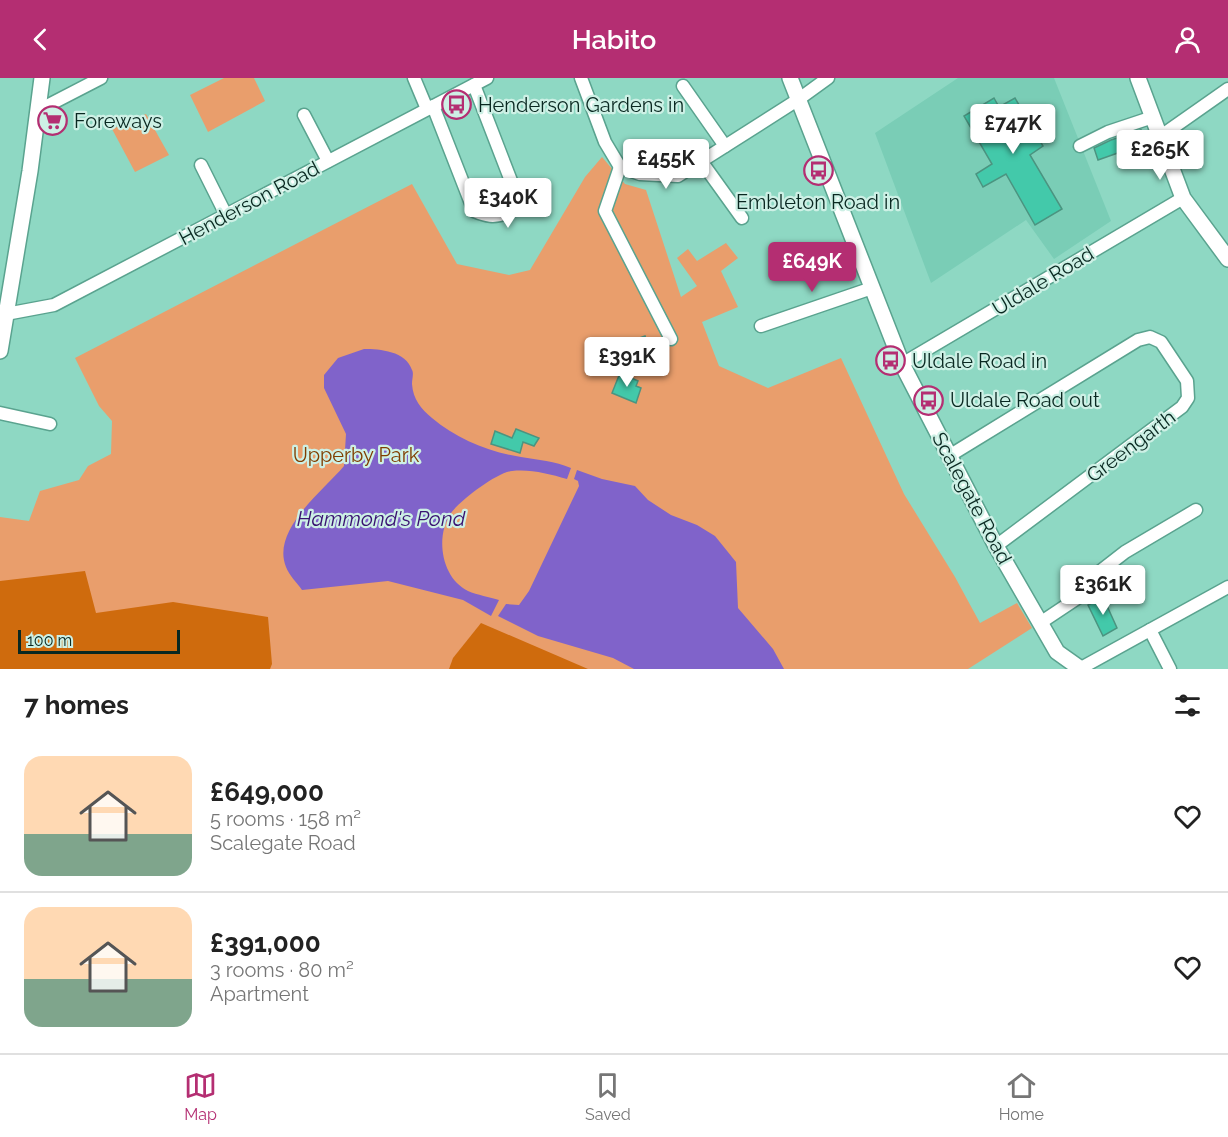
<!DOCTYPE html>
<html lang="en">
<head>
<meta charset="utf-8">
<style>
  :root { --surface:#fff; --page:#f2f2f2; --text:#222; --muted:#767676; --line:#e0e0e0; --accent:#b42e72 }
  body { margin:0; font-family:Raleway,sans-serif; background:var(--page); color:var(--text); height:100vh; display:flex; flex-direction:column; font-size:22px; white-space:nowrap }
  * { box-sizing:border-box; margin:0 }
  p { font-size:20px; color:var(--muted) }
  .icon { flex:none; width:33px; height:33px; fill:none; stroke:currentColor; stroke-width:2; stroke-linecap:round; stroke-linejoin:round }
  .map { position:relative; height:591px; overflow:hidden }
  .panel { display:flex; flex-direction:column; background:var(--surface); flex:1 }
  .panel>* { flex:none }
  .scale { position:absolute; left:18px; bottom:15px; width:162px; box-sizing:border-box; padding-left:6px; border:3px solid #092821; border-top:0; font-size:16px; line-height:21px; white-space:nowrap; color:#092821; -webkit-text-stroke:4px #cdf0e5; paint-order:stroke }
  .price { position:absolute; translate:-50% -51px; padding:0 14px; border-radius:6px; background:#fff; color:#222; font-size:20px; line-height:39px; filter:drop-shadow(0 2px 3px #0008) }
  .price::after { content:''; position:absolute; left:50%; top:36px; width:18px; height:14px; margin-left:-9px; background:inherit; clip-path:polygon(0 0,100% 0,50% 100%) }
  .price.on { background:var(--accent); color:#fff }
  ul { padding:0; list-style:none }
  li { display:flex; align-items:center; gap:18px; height:150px; padding:0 24px }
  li+li { border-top:2px solid var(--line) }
  li span { display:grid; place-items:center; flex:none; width:168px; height:120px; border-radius:18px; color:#555 }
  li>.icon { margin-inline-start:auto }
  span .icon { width:72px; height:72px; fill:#fffc; stroke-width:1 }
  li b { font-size:26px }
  h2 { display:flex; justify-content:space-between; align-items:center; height:72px; padding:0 24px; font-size:26px }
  header { display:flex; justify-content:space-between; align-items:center; height:78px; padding:0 24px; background:var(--accent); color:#fff; font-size:27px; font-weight:600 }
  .tab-bar { display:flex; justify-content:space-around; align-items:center; height:84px; border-top:2px solid var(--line); background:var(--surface); font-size:16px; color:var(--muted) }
  .tab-bar a { display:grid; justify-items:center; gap:3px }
  .tab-bar .on { color:var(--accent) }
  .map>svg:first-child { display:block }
  .built { fill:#7acdb6 }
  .green { fill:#e99e6c }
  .forest { fill:#cf6b0d }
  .water { fill:#8063ca }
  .building { fill:#43c9aa; stroke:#4b9480; stroke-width:1.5 }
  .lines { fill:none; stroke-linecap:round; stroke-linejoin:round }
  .minor-casing { stroke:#5aa38f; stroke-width:15 }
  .tertiary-casing { stroke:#5aa38f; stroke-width:18 }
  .minor { stroke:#fff; stroke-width:12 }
  .tertiary { stroke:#fff; stroke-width:15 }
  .labels { text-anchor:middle; stroke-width:4.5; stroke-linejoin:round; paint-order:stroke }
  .poi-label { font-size:20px; fill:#092821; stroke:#cdf0e5; text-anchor:start }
  .street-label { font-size:20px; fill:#092821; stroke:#cdf0e5 }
  .park-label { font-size:20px; fill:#803e00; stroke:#cdf0e5 }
  .water-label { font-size:21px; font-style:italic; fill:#391271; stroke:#cdf0e5 }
</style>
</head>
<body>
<header><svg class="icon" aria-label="back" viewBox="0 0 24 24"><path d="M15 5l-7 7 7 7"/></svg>Habito<svg class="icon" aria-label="person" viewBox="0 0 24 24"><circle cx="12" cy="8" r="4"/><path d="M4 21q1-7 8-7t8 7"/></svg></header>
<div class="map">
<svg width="1228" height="591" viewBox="0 0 1228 591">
  <rect width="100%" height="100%" fill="#8ed8c3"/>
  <polygon class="built" points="958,0 1054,0 1111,143 1054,181 1026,142 931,205 875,55"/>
  <g class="green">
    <polygon points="224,0 254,0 265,23 208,54 190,17"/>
    <polygon points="146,36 169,77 135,94 112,51"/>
    <polygon points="602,79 625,106 646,112 681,219 697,208 677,180 688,171 697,183 726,165 738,180 721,193 738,229 702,244 719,288 768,310 841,280 904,416 955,499 980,545 1017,525 1032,550 968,591 0,591 0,439 29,443 40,413 79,402 88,388 111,376 112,343 99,328 75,280 412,106 457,186 509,197 530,192 585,99"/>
  </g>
  <g class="forest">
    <polygon points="85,493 96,535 173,524 268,539 272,586 270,591 0,591 0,503"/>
    <polygon points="481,545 588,591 449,591 453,580"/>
  </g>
  <g class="water">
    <path d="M364 271C380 271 406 273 412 292 414 295 412 301 412 306 413 321 421 331 432 340 457 361 489 374 521 379 538 382 555 383 571 390L567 401C549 396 531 391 512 393 496 395 461 422 451 435 435 458 441 500 468 513 477 517 490 519 499 522L491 538 463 522 388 503 302 512C297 505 289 497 286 489 271 452 323 413 344 388L346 356 324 310V297L338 280Z"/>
    <polygon points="577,392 602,401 635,408 648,422 671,437 697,447 715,458 736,484 738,530 773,571 784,591 634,591 613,580 538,558 498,538 506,526 519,527 529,513 579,408 578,403 574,401"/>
  </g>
  <g class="building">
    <polygon points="994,20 999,29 1015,20 1043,68 1030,77 1062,131 1035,147 1006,96 983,109 976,96 992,86 964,38"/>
    <polygon points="1141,52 1146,65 1098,82 1094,70 1111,62"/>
    <polygon points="645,258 650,276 640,279 634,262"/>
    <polygon points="620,295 638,303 636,308 641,310 636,325 612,315"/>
    <polygon points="516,351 539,360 534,368 523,364 520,375 491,366 495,353 512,360"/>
    <polygon points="1103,519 1117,550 1103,558 1088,527"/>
  </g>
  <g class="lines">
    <defs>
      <g id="minor">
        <polyline points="414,0 427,31"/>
        <polyline points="581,0 605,64 620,89 640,96 678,98 799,21 828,0"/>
        <polyline points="683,8 725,68"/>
        <path d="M433 28 474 133C486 138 494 140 507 135L514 120 513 108 474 7"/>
        <polyline points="39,32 101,0"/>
        <polyline points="304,37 328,83"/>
        <polyline points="1161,58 1228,11"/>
        <polyline points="1080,68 1108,54 1153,39"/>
        <polyline points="701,83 742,140"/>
        <polyline points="201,87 226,137"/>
        <polyline points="620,89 605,133 671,261"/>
        <polyline points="6,236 54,227 487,0"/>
        <polyline points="761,248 872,210"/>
        <polyline points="902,286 1183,120"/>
        <polyline points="0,335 50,346"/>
        <polyline points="949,378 1138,262 1150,259 1161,264 1187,303 1188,320 1182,329 996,468"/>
        <polyline points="1040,545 1088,513 1098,495 1125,474 1196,432"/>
        <polyline points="1150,552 1170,591"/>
        <polyline points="1081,590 1228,509"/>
      </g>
      <g id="tertiary">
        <polyline points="790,0 902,286 996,468 1057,574 1081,591"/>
        <polyline points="1138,0 1183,120 1228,181"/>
        <polyline points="0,273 30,93 42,0"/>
      </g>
    </defs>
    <use href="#minor" class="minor-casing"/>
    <use href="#tertiary" class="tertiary-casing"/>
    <use href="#minor" class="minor"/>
    <use href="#tertiary" class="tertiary"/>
  </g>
  <defs>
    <symbol id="bus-ring" viewBox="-11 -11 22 22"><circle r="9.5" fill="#cdf0e5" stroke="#b42e72" stroke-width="1.5"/><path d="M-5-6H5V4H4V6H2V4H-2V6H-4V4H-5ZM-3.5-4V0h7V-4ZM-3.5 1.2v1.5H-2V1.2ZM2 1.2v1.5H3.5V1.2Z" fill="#b42e72"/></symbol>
    <symbol id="supermarket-ring" viewBox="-11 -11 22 22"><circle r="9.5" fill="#cdf0e5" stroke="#b42e72" stroke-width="1.5"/><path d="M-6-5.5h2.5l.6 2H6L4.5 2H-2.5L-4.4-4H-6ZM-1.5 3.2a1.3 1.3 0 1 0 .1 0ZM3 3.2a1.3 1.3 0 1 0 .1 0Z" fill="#b42e72"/></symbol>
  </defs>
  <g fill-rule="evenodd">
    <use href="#bus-ring" x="440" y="10" width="33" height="33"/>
    <use href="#supermarket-ring" x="36" y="26" width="33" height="33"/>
    <use href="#bus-ring" x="802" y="76" width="33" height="33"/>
    <use href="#bus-ring" x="874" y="266" width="33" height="33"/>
    <use href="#bus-ring" x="912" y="306" width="33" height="33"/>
  </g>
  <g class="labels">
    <g class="poi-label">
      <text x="478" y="34">Henderson Gardens in</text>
      <text x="74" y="50">Foreways</text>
      <text x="818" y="131" text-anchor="middle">Embleton Road in</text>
      <text x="912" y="290">Uldale Road in</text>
      <text x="950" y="329">Uldale Road out</text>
    </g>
    <g class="street-label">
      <text transform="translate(249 125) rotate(-28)" y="7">Henderson Road</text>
      <text transform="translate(1043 203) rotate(-31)" y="7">Uldale Road</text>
      <text transform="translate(1131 368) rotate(-37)" y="7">Greengarth</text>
      <text transform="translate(972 420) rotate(62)" y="7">Scalegate Road</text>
    </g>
    <g class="park-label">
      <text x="356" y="384">Upperby Park</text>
    </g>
    <g class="water-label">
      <text x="381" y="448">Hammond's Pond</text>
    </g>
  </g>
</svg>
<div class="scale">100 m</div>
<b class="price" style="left:1013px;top:77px">£747K</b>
<b class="price" style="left:1160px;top:103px">£265K</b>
<b class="price" style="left:666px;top:112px">£455K</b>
<b class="price" style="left:508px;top:151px">£340K</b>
<b class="price on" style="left:812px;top:215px">£649K</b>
<b class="price" style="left:627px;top:310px">£391K</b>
<b class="price" style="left:1103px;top:538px">£361K</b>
</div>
<section class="panel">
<h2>7 homes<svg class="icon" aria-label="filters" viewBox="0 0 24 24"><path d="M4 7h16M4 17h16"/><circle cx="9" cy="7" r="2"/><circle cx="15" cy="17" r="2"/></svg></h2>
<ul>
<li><span style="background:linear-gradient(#ffd9b3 65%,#7fa58c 0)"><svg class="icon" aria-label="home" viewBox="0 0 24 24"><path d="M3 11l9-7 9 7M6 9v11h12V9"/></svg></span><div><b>£649,000</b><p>5 rooms · 158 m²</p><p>Scalegate Road</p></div><svg class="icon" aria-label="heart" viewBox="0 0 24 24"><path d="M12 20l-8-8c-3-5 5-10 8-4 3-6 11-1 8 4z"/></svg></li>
<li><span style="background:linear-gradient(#ffd9b3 60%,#7fa58c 0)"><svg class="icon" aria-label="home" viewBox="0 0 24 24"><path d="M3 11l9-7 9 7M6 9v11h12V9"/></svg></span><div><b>£391,000</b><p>3 rooms · 80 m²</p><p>Apartment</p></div><svg class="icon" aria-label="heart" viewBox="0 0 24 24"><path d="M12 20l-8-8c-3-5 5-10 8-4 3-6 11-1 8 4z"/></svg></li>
</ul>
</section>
<nav class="tab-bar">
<a class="on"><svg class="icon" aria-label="map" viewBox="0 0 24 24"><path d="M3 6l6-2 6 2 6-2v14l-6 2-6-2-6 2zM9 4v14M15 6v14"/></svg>Map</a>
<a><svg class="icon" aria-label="saved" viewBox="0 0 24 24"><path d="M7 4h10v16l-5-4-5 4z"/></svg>Saved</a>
<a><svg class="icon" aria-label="home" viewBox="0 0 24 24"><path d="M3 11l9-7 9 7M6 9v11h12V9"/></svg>Home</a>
</nav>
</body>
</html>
